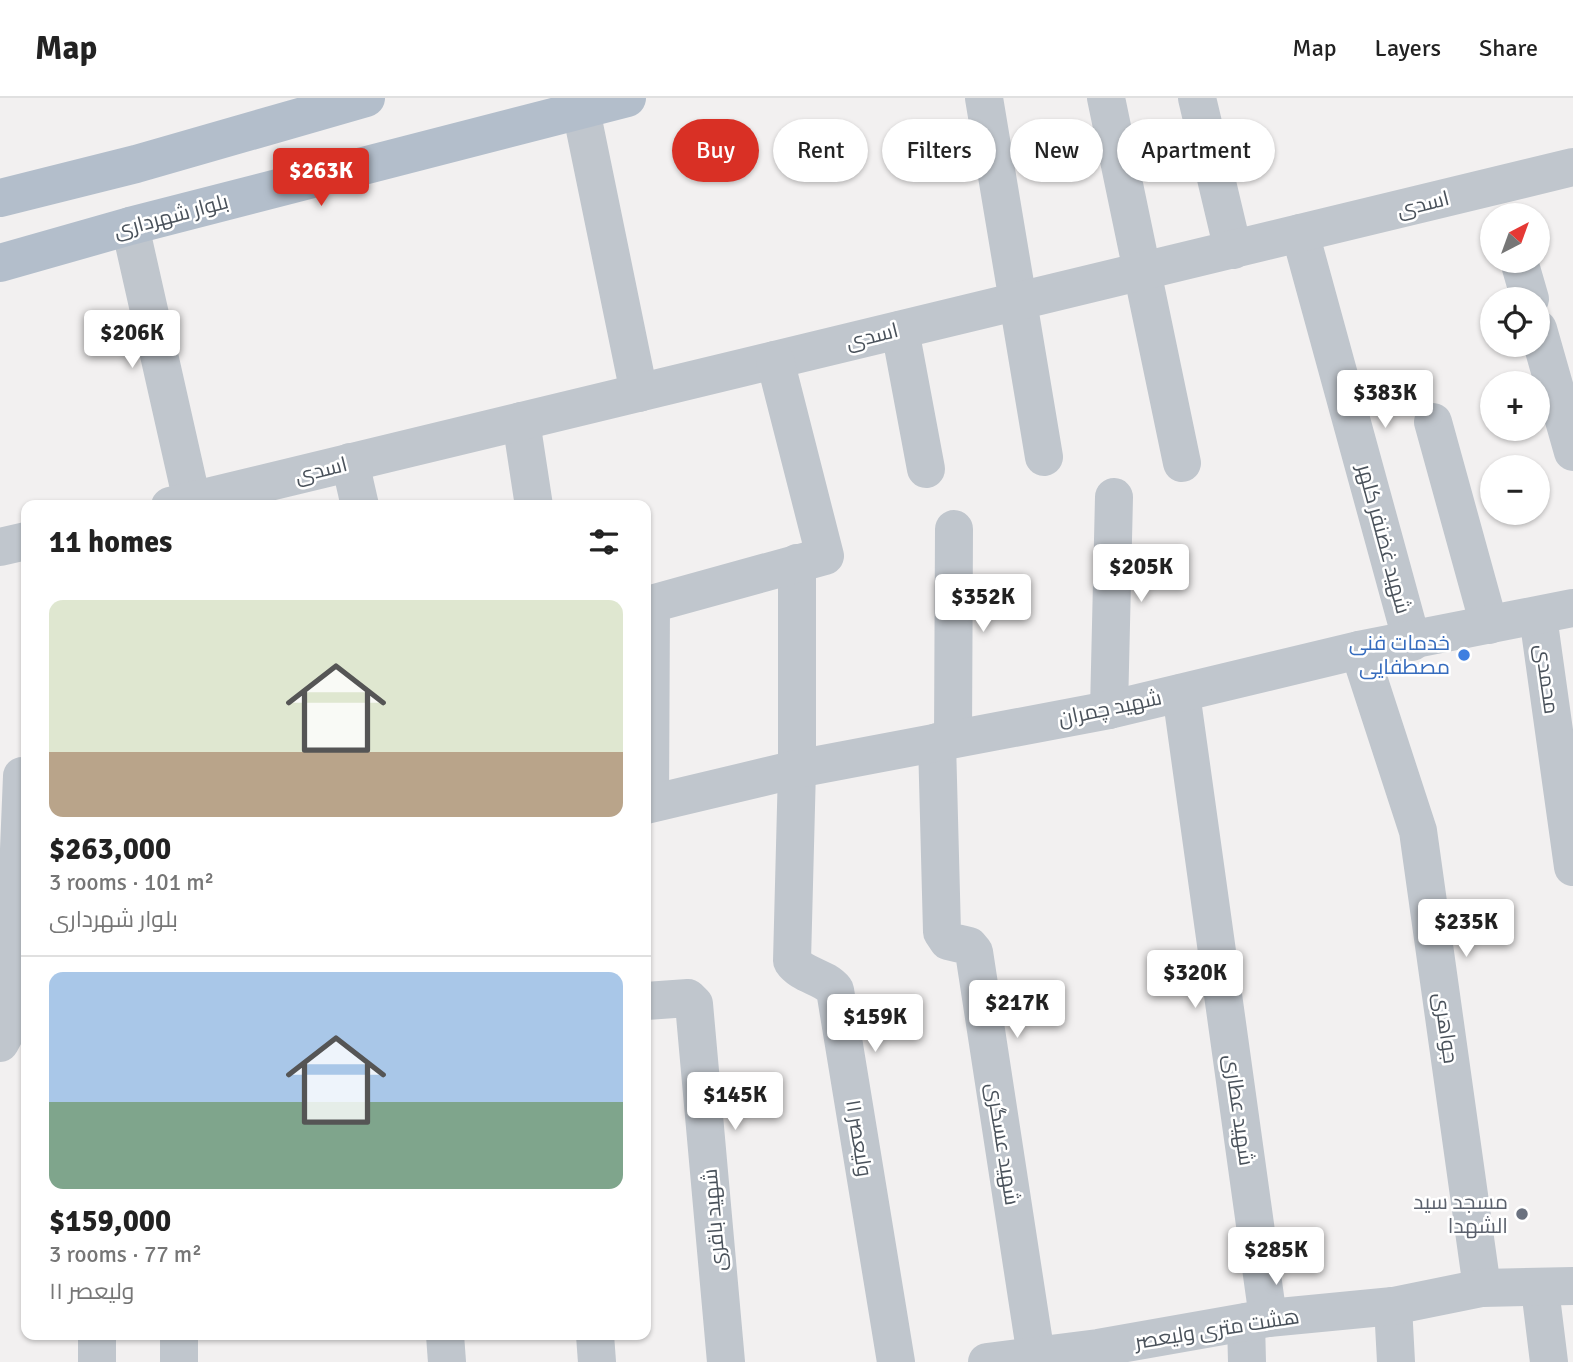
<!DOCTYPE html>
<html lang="en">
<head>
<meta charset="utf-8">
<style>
  :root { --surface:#fff; --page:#f6f6f6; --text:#222; --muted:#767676; --line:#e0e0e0; --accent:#d93025 }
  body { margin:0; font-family:Signika,Cairo,sans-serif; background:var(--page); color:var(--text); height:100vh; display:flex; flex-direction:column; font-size:26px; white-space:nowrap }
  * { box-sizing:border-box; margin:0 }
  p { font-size:23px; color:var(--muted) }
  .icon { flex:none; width:38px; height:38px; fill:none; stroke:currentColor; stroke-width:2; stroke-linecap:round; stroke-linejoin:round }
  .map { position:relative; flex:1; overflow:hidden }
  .panel { position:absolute; left:21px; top:402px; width:630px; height:840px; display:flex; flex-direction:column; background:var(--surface); border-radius:14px; box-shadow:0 2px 5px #0004 }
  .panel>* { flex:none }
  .hud { position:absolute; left:672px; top:21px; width:665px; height:63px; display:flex; gap:14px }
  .needle { width:46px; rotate:41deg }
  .buttons { position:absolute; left:1480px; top:105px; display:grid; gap:14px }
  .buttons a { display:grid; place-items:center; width:70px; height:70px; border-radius:50%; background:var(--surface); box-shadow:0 2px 5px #0004; font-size:35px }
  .price { position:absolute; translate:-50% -60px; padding:0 16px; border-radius:7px; background:#fff; color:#222; font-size:23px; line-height:46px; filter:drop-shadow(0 2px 4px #0008) }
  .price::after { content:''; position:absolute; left:50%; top:42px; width:21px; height:16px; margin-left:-10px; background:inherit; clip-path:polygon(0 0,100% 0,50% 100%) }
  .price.active { background:var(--accent); color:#fff }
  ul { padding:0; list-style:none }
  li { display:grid; align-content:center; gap:14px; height:371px; padding:0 28px }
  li+li { border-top:2px solid var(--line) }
  li span { display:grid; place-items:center; height:217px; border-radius:14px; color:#555 }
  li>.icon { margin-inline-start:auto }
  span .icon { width:126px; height:126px; fill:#fffc; stroke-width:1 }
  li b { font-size:30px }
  h2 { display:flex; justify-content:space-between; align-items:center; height:84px; padding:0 28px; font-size:30px }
  .tag { padding:0 24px; border-radius:32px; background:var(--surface); box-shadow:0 2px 5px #0004; font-size:24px; line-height:63px }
  .tag.active { background:var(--accent); color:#fff }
  header { display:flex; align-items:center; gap:42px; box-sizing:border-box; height:98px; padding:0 35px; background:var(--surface); border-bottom:2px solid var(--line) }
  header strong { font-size:33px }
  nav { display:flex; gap:38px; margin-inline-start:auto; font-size:24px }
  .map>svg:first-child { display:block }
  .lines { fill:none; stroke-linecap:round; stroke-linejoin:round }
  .minor { stroke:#c0c6cd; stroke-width:38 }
  .major { stroke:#b3becb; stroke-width:38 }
  .shop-dot { fill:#3f7fe0; stroke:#fff; stroke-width:2.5 }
  .worship-dot { fill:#6b7280; stroke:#fff; stroke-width:2.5 }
  .labels { text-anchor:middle; stroke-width:5; stroke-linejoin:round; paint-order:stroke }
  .street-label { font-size:21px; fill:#4a525b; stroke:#fff }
  .shop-label { font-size:21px; fill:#366cbe; stroke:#fff; text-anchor:end }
  .worship-label { font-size:21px; fill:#5b616d; stroke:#fff; text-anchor:end }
</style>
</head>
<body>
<header>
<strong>Map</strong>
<nav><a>Map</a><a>Layers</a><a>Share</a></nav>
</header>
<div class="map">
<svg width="1573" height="1264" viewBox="0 0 1573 1264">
  <rect width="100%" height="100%" fill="#f2f0f0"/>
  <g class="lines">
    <g class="minor">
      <polyline points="984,0 1044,359"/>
      <polyline points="1106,0 1182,365"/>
      <polyline points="1197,0 1233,152"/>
      <polyline points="581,12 639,295"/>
      <polyline points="130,128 192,403"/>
      <polyline points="1300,135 1412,544"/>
      <polyline points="1519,163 1530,201"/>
      <polyline points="1538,231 1573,354"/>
      <polyline points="900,232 926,371"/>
      <polyline points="521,323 534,408"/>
      <polyline points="1433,324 1489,527"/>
      <polyline points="350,364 360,408"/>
      <polyline points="170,408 1573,69"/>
      <polyline points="0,449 26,443"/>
      <path d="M797 465V671L792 863C802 878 824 878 835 892L896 1264"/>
      <polyline points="1538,518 1573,769"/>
      <polyline points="1359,552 1418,733 1482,1190"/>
      <polyline points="1181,595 1268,1220"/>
      <polyline points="1109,612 1114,399"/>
      <polyline points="953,640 954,431"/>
      <polyline points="937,644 942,834 948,843 969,848 974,854 1036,1258"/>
      <polyline points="650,705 651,506 825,458 775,262"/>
      <polyline points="646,707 797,671 1109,612 1359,552 1573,510"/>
      <polyline points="646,903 688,900 694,906 726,1264"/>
      <polyline points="0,945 6,934 14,873 22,678"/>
      <polyline points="1540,1191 1549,1264"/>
      <polyline points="1393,1208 1396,1264"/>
      <polyline points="1246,1224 1247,1264"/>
      <polyline points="97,1237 97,1264"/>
      <polyline points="445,1237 447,1264"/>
      <polyline points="595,1237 597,1264"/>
      <polyline points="179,1264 179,1237"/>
      <polyline points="987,1264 1098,1250 1268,1220 1393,1208 1482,1190 1573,1188"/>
    </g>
    <g class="major">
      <polyline points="0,100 136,66 366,0"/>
      <polyline points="0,165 130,128 627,0"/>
    </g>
  </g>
  <circle class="shop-dot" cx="1464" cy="557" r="7"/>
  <circle class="worship-dot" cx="1522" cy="1116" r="7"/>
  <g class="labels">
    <g class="street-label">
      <text transform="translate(1423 106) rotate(-14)" y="7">اسدی</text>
      <text transform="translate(171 118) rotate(-15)" y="7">بلوار شهرداری</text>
      <text transform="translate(872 238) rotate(-14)" y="7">اسدی</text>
      <text transform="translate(321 372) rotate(-14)" y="7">اسدی</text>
      <text transform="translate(1384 441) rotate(75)" y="7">شهید غضنفر کلهر</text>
      <text transform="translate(1547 581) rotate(82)" y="7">محمدی</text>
      <text transform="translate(1110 610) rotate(-12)" y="7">شهید چمران</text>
      <text transform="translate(1446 930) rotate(82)" y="7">جواهری</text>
      <text transform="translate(1239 1012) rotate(82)" y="7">شهید عطاری</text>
      <text transform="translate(859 1040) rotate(81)" y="7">ولیعصر ۱۱</text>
      <text transform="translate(1003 1046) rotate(81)" y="7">شهید عسگری</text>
      <text transform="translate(714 1122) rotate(-95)" y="7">شهید باقری</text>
      <text transform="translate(1217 1231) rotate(-9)" y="7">هشت متری ولیعصر</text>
    </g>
    <g class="shop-label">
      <text x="1450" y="552">خدمات فنی<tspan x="1450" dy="24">مصطفایی</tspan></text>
    </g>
    <g class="worship-label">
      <text x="1508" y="1111">مسجد سید<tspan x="1508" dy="24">الشهدا</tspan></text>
    </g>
  </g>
</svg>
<div class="buttons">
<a><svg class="needle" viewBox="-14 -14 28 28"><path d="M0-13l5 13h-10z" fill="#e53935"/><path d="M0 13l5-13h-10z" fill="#767676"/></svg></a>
<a><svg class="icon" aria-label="locate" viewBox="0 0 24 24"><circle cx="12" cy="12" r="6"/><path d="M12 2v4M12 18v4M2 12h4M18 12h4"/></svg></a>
<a>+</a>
<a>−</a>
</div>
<b class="price active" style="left:321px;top:110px">$263K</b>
<b class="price" style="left:132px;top:272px">$206K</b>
<b class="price" style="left:1385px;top:332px">$383K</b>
<b class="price" style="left:1141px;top:506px">$205K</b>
<b class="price" style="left:983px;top:536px">$352K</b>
<b class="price" style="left:1466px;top:861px">$235K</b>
<b class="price" style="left:1195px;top:912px">$320K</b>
<b class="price" style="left:1017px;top:942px">$217K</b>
<b class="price" style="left:875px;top:956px">$159K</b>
<b class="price" style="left:735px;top:1034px">$145K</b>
<b class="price" style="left:1276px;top:1189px">$285K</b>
<div class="hud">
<a class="tag active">Buy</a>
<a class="tag">Rent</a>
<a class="tag">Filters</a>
<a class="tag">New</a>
<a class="tag">Apartment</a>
</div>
<section class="panel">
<h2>11 homes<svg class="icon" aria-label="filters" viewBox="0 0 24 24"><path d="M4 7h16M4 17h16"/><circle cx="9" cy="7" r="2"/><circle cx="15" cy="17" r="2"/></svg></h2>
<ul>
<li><span style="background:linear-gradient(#dfe7d0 70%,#b9a48a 0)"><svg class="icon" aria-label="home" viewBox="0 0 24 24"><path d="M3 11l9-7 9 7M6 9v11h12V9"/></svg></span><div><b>$263,000</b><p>3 rooms · 101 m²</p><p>بلوار شهرداری</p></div></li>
<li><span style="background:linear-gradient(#a9c7e8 60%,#7fa58c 0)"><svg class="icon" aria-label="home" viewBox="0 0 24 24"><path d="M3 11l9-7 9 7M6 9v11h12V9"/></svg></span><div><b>$159,000</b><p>3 rooms · 77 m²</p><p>ولیعصر ۱۱</p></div></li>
</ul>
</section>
</div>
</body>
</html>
